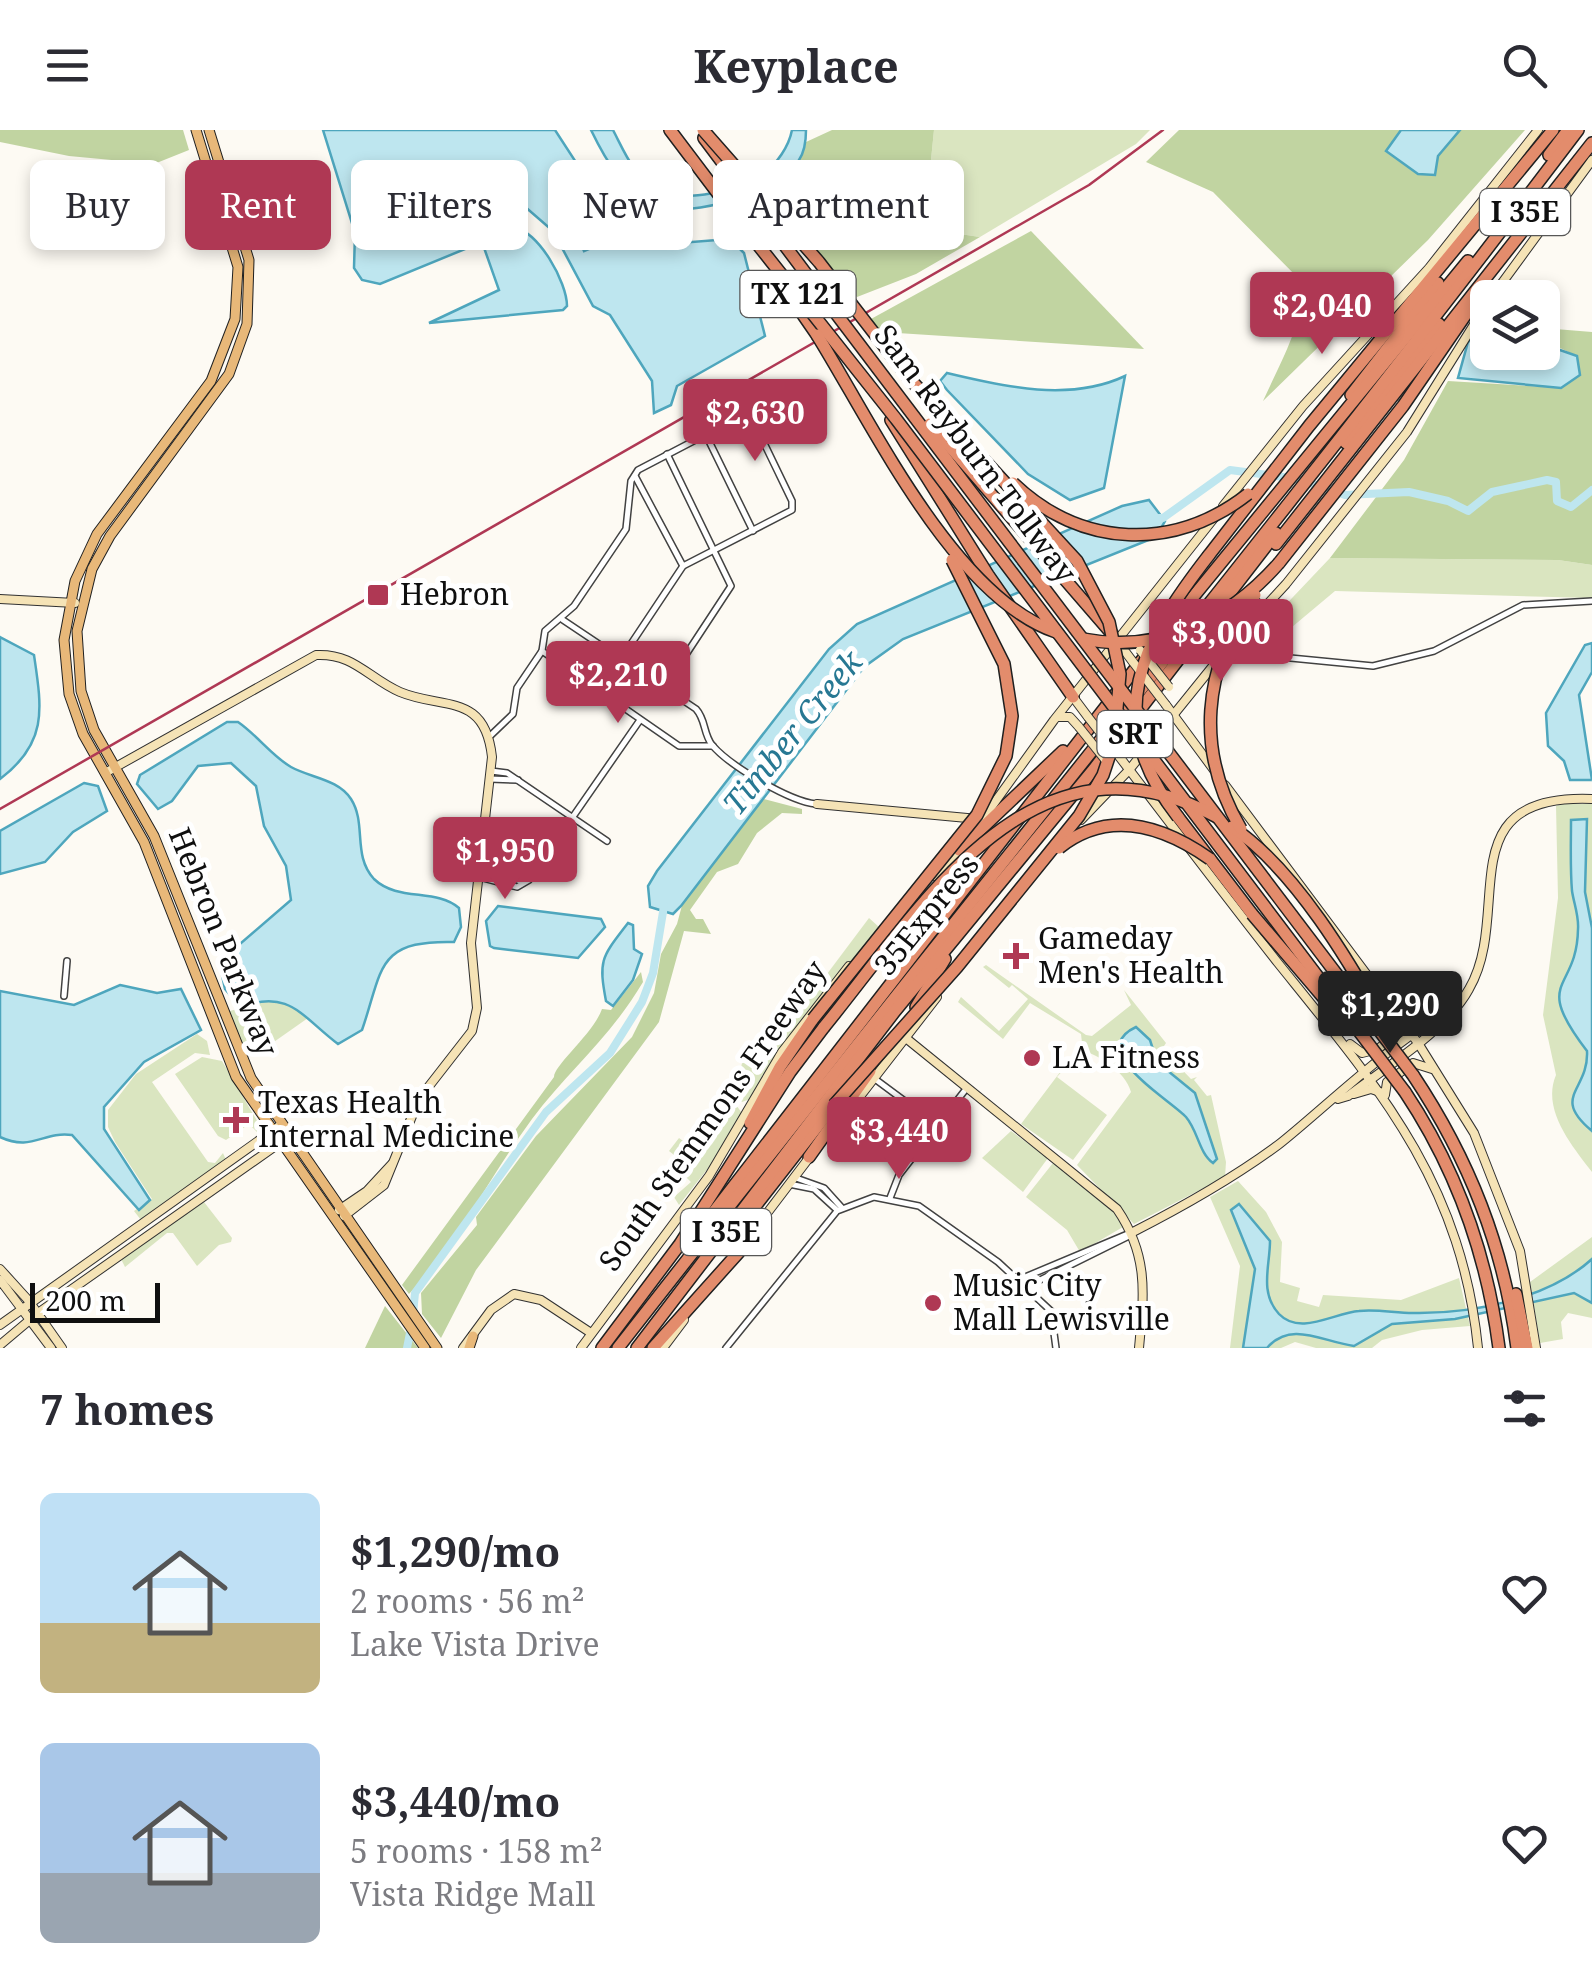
<!DOCTYPE html>
<html lang="en">
<head>
<meta charset="utf-8">
<style>
  :root { --surface:#fff; --page:#f2f2f3; --text:#2b2b33; --muted:#7c7c81; --accent:#af3854 }
  body { margin:0; font-family:"Noto Serif",serif; background:var(--page); color:var(--text); height:100vh; display:flex; flex-direction:column; font-size:38px; white-space:nowrap }
  * { box-sizing:border-box; margin:0 }
  p { font-size:32px; color:var(--muted) }
  .icon { flex:none; width:55px; height:55px; fill:none; stroke:currentColor; stroke-width:2; stroke-linecap:round; stroke-linejoin:round }
  .map { position:relative; height:1218px; overflow:hidden }
  .sheet { display:flex; flex-direction:column; background:var(--surface); flex:1 }
  .sheet>* { flex:none }
  .hud { position:absolute; left:30px; top:30px; width:1000px; height:90px; display:flex; gap:20px }
  .buttons { position:absolute; left:1470px; top:150px; display:grid; gap:20px }
  .buttons a { display:grid; place-items:center; width:90px; height:90px; border-radius:15px; background:var(--surface); box-shadow:0 5px 15px #0003; font-size:50px }
  .scale { position:absolute; left:30px; bottom:25px; width:130px; box-sizing:border-box; padding-left:10px; border:5px solid #0f0f0f; border-top:0; font-size:28px; line-height:35px; white-space:nowrap; color:#0f0f0f; -webkit-text-stroke:8px #fff; paint-order:stroke }
  .price { position:absolute; translate:-50% -85px; padding:0 22px; border-radius:10px; background:var(--accent); color:#fff; font-size:32px; line-height:65px; filter:drop-shadow(0 2px 5px #0008) }
  .price::after { content:''; position:absolute; left:50%; top:60px; width:30px; height:22px; margin-left:-15px; background:inherit; clip-path:polygon(0 0,100% 0,50% 100%) }
  .price.active { background:#222; color:#fff }
  ul { padding:0; list-style:none }
  li { display:flex; align-items:center; gap:30px; height:250px; padding:0 40px }
  li span { display:grid; place-items:center; flex:none; width:280px; height:200px; border-radius:15px; color:#555 }
  li>.icon { margin-inline-start:auto }
  span .icon { width:120px; height:120px; fill:#fffc; stroke-width:1 }
  li b { font-size:42px }
  h2 { display:flex; justify-content:space-between; align-items:center; height:120px; padding:0 40px; font-size:42px }
  .chip { padding:0 35px; border-radius:15px; background:var(--surface); box-shadow:0 5px 15px #0003; font-size:35px; line-height:90px }
  .chip.active { background:var(--accent); color:#fff }
  header { display:flex; justify-content:space-between; align-items:center; height:130px; padding:0 40px; background:var(--surface); font-size:45px; font-weight:700 }
  .map>svg:first-child { display:block }
  .green { fill:#dae5c0 }
  .forest { fill:#c1d4a1 }
  .water { fill:#bee6ef; stroke:#4ea6bd; stroke-width:2.5 }
  .lines { fill:none; stroke-linecap:round; stroke-linejoin:round }
  .river { stroke:#bee6ef; stroke-width:8 }
  .street-casing { stroke:#424242; stroke-width:8 }
  .secondary-casing { stroke:#313131; stroke-width:10 }
  .primary-casing { stroke:#202020; stroke-width:11 }
  .highway-casing { stroke:#202020; stroke-width:14 }
  .street { stroke:#fff; stroke-width:5 }
  .secondary { stroke:#f5e3b6; stroke-width:8 }
  .primary { stroke:#e8b879; stroke-width:9 }
  .highway { stroke:#e38c6c; stroke-width:11 }
  .rail { stroke:#af3854; stroke-width:2.5 }
  .secondary-bridge-casing { stroke:#313131; stroke-width:10; stroke-linecap:butt }
  .highway-bridge-casing { stroke:#202020; stroke-width:14; stroke-linecap:butt }
  .secondary-bridge { stroke:#f5e3b6; stroke-width:8 }
  .highway-bridge { stroke:#e38c6c; stroke-width:11 }
  .poi-dot { fill:#af3854; stroke:#fff; stroke-width:4 }
  .labels { text-anchor:middle; stroke-width:10; stroke-linejoin:round; paint-order:stroke }
  .shield { fill:#fff; stroke:#575757; stroke-width:2.5 }
  .shield-label { font-size:28px; font-weight:bold; fill:#0f0f0f }
  .street-label { font-size:30px; fill:#0f0f0f; stroke:#fff }
  .poi-label { font-size:30px; fill:#0f0f0f; stroke:#fff; text-anchor:start }
  .water-label { font-size:32px; font-style:italic; fill:#277893; stroke:#fff }
</style>
</head>
<body>
<header><svg class="icon" aria-label="menu" viewBox="0 0 24 24"><path d="M4 6h16M4 12h16M4 18h16"/></svg>Keyplace<svg class="icon" aria-label="search" viewBox="0 0 24 24"><circle cx="10" cy="10" r="6"/><path d="M15 15l6 6"/></svg></header>
<div class="map">
<svg width="1592" height="1218" viewBox="0 0 1592 1218">
  <rect width="100%" height="100%" fill="#fdfaf3"/>
  <g class="green">
    <polygon points="934,0 1150,0 1136,14 980,107 953,103 923,110"/>
    <polygon points="1330,428 1558,430 1592,435 1592,468 1335,461 1267,518 1255,507"/>
    <path d="M1561 674H1592V1042C1573 1017 1541 980 1556 945L1543 885 1558 768 1556 676Z"/>
    <polygon points="869,788 879,797 877,803 811,879 750,969 742,972 735,965 742,933 760,932 781,904 777,901 792,882 794,888"/>
    <path d="M986 835 1086 905 1092 906 1131 875 1124 860 1166 913 1162 919 1191 949 1197 947 1194 950 1207 966 1211 965 1226 1032 1225 1047 1134 1094 1077 1035 1131 962C1125 941 1099 925 1081 920L1057 947 1107 985 1073 1030 1021 994 1082 913 1081 904 1030 873 1003 909 958 872 961 867 999 901 1028 869 1012 855 1009 858 983 837Z"/>
    <polygon points="274,869 289,872 308,888 261,921 255,912 241,916 226,882"/>
    <polygon points="197,904 207,911 210,925 195,923 152,952 208,1032 215,1033 223,1023 226,1030 141,1090 134,1081 152,1069 115,1012 108,997 108,980 136,944"/>
    <polygon points="202,927 222,931 259,994 260,1005 249,994 226,1010 218,1006 175,944"/>
    <polygon points="733,971 742,983 724,1018 679,1075 674,1067 691,1052 677,1038 682,1031 669,1021 679,1008 693,1018"/>
    <polygon points="1011,1001 1048,1028 1023,1062 982,1028"/>
    <polygon points="1053,1033 1113,1081 1123,1097 1080,1122 1067,1100 1026,1067"/>
    <polygon points="1238,1051 1266,1082 1282,1112 1280,1152 1300,1158 1297,1171 1319,1177 1323,1165 1401,1170 1459,1148 1470,1196 1422,1200 1382,1210 1372,1218 1316,1218 1295,1212 1281,1218 1230,1218 1240,1136 1210,1067"/>
    <polygon points="204,1072 232,1108 231,1112 219,1115 197,1136 173,1103 167,1103 125,1137 121,1129"/>
    <polygon points="1592,1107 1592,1188 1568,1183 1561,1192 1563,1209 1540,1213 1530,1152"/>
  </g>
  <g class="forest">
    <polygon points="0,0 183,0 189,20 154,34 69,26 0,12"/>
    <polygon points="832,0 934,0 923,110 953,103 980,107 916,144 857,167 764,62 796,34 806,12"/>
    <path d="M1179 0H1525L1428 110 1263 271C1280 233 1303 195 1303 153L1213 62 1146 32Z"/>
    <polygon points="1031,101 1144,219 882,202 871,189"/>
    <polygon points="1543,198 1592,202 1592,435 1558,430 1330,428 1404,330 1448,251 1561,258 1577,226 1543,210"/>
    <polygon points="760,668 802,679 802,684 782,683 757,703 738,734 717,742 690,780 696,789 703,789 711,804 684,801 659,892 476,1140 441,1208 422,1184 421,1163 477,1095 476,1087 536,1006 632,907 654,863 661,824 677,794 684,768"/>
    <path d="M641 842 643 852C610 908 569 940 532 989 490 1046 458 1112 409 1164L402 1155 554 947C554 935 593 904 602 879L611 880Z"/>
    <polygon points="385,1176 418,1218 365,1218"/>
  </g>
  <g class="water">
    <path d="M323 0H555L583 43V56L563 71 584 121 631 101 679 113 730 109 744 123 765 206 677 256 671 275 654 283 652 251 610 185 593 176 553 101 523 75 510 88 513 97C538 100 567 152 567 176L563 180 429 193 499 160 482 112 380 154 362 150 354 138 355 103Z"/>
    <path d="M591 0H613C625 23 634 47 658 60 683 74 741 60 763 44 777 34 789 16 792 0H806C806 10 805 21 799 30 777 61 692 90 656 75 623 61 606 31 591 0Z"/>
    <polygon points="1401,0 1460,0 1438,26 1435,45 1418,44 1386,21"/>
    <polygon points="1487,199 1488,222 1542,222 1543,214 1577,226 1580,245 1561,258 1458,248 1468,212"/>
    <path d="M947 243C1005 257 1070 272 1125 246L1104 358 1070 370 1028 344 947 260 940 251Z"/>
    <polygon points="1149,370 1165,391 1156,407 903,509 864,537 681,776 673,784 650,777 648,756 657,741 829,519 857,494 1122,376"/>
    <path d="M0 507 34 525C42 579 48 613 0 649Z"/>
    <polygon points="1592,513 1592,542 1579,565 1592,650 1570,650 1564,631 1548,616 1546,583 1585,515"/>
    <path d="M227 592H238C257 605 272 626 291 637 311 648 338 649 351 669 367 694 352 725 374 749 398 772 436 758 459 778L461 797 454 812C375 810 383 840 362 900L338 914C301 886 290 859 240 877L225 859 219 832 291 770 286 736 264 696 256 656 231 633 198 636 172 671 158 679 137 654 140 645Z"/>
    <polygon points="84,653 98,656 107,681 73,702 45,732 0,744 0,701"/>
    <path d="M1587 689 1585 762 1592 798V1001C1550 966 1589 961 1587 921 1531 848 1577 863 1578 799 1579 786 1574 774 1572 761 1570 737 1571 714 1571 690Z"/>
    <polygon points="498,776 601,789 605,797 578,828 494,818 490,816 486,791"/>
    <path d="M628 793 633 795 634 819 642 824 633 850 613 876 606 871C598 829 602 827 628 793Z"/>
    <path d="M120 855 157 863 181 859 201 900 144 932 104 977V999L150 1070 139 1080 72 1005C43 1001 32 1022 0 1007V861L74 875Z"/>
    <path d="M1136 897 1150 910 1157 932 1195 963 1217 1029 1213 1033C1199 1023 1198 1001 1186 987 1171 970 1084 921 1136 897Z"/>
    <path d="M1239 1074 1270 1111C1270 1136 1259 1162 1279 1184 1300 1206 1334 1183 1359 1181 1377 1179 1395 1183 1413 1183 1472 1184 1548 1169 1592 1129V1173L1574 1163 1455 1189 1392 1194 1354 1216C1323 1212 1291 1190 1267 1218H1243L1255 1139 1231 1080Z"/>
  </g>
  <g class="lines">
    <g class="river">
      <polyline points="1155,388 1163,388 1230,340 1298,349 1345,365 1409,362 1448,371 1468,381 1492,362 1547,350 1556,352 1557,371 1571,377 1592,360"/>
      <polyline points="413,1184 415,1163 546,982 610,923 642,872 653,843 664,776"/>
      <polyline points="407,1218 411,1198"/>
    </g>
    <defs>
      <g id="street">
        <polyline points="706,305 753,401"/>
        <polyline points="635,346 683,436"/>
        <path d="M563 490 696 579C706 590 703 603 712 615 730 636 789 671 816 674"/>
        <polyline points="1241,502 1269,526 1373,536 1434,521 1523,475 1592,471"/>
        <polyline points="542,521 679,616 713,616"/>
        <polyline points="664,558 731,456 667,324"/>
        <polyline points="489,607 513,584 517,558 542,521 545,501 574,476 626,399 631,351 638,340 749,282 792,371 792,380 683,436 621,529"/>
        <polyline points="491,641 507,643 607,711"/>
        <polyline points="490,649 518,650"/>
        <polyline points="480,734 522,752"/>
        <polyline points="479,747 517,757 529,750 640,590"/>
        <polyline points="64,866 67,831"/>
        <polyline points="875,949 937,995"/>
        <polyline points="796,1048 824,1058 842,1078"/>
        <polyline points="789,1054 814,1059 837,1080"/>
        <polyline points="890,1068 899,1045 966,959"/>
        <polyline points="1018,1150 1130,1103"/>
        <polyline points="1026,1157 1131,1105"/>
        <polyline points="726,1218 837,1081 874,1067 919,1076 998,1132 1051,1181 1056,1218"/>
      </g>
      <g id="secondary">
        <polyline points="1491,168 1592,30"/>
        <polyline points="1223,376 1303,276 1429,138 1538,0"/>
        <polyline points="0,469 75,473"/>
        <polyline points="1118,512 1133,532"/>
        <polyline points="1230,515 1286,454 1407,302 1488,172"/>
        <polyline points="1073,567 1088,587"/>
        <polyline points="1166,575 1214,640"/>
        <polyline points="1059,587 1070,587 1079,597"/>
        <path d="M1115 621C1169 692 1223 763 1278 833 1378 957 1461 1051 1478 1218"/>
        <path d="M105 643 316 525C354 523 368 548 400 562 443 580 485 562 492 627L471 813 477 878 472 901 419 969 384 1055 344 1086"/>
        <polyline points="1225,655 1418,913 1474,1003 1520,1121 1536,1218"/>
        <polyline points="817,674 978,689"/>
        <polyline points="1081,690 1129,640 1221,526"/>
        <polyline points="977,697 1054,590 1215,387"/>
        <polyline points="934,746 959,720"/>
        <path d="M907 909 1117 1079C1149 1126 1144 1164 1139 1218"/>
        <polyline points="1350,914 1362,923 1378,919 1396,904 1397,889"/>
        <polyline points="1354,964 1371,959 1383,963"/>
        <polyline points="1385,965 1387,952 1413,933 1432,939"/>
        <path d="M1338 969 1348 966C1386 937 1446 901 1469 859 1514 782 1446 663 1592 669"/>
        <polyline points="844,987 937,867"/>
        <polyline points="339,1080 367,1061 392,1034"/>
        <path d="M1133 1102C1184 1076 1232 1049 1278 1015 1311 990 1413 893 1443 888"/>
        <polyline points="736,1124 812,1024"/>
        <polyline points="0,1139 29,1171 62,1218"/>
        <polyline points="0,1150 51,1218"/>
        <polyline points="0,1195 282,994"/>
        <polyline points="0,1215 38,1183 284,1010"/>
        <polyline points="463,1218 491,1180 514,1164 541,1170 591,1203"/>
        <polyline points="581,1218 709,1046 782,922 849,836"/>
        <polyline points="663,1218 684,1190"/>
      </g>
      <g id="primary">
        <polyline points="196,0 238,137 235,189 211,251 97,404 75,451 64,510 69,564 83,604 144,712 236,947 425,1218"/>
        <polyline points="209,0 249,130 247,194 229,244 110,406 92,439 77,501 81,561 94,600 154,706 251,948 437,1218"/>
        <polyline points="469,1218 473,1206"/>
      </g>
      <g id="highway">
        <polyline points="670,0 735,86"/>
        <polyline points="704,8 825,169"/>
        <polyline points="1549,25 1568,0"/>
        <polyline points="777,147 817,205"/>
        <polyline points="1351,265 1438,153"/>
        <polyline points="891,290 988,445 1073,567"/>
        <polyline points="1346,313 1439,194"/>
        <polyline points="985,357 1113,505"/>
        <polyline points="1276,414 1592,13"/>
        <polyline points="1209,425 1309,296 1553,0"/>
        <polyline points="1279,433 1403,276 1469,180"/>
        <polyline points="1157,511 1468,131"/>
        <polyline points="1178,687 1252,784"/>
        <polyline points="959,720 1063,621"/>
        <polyline points="916,877 945,829"/>
        <path d="M1413 945C1469 1029 1504 1117 1517 1218"/>
        <path d="M1405 962C1457 1040 1487 1125 1499 1218"/>
        <polyline points="750,993 780,937 813,889"/>
        <polyline points="809,1027 870,941"/>
        <polyline points="688,1115 1142,530"/>
        <polyline points="724,1116 834,975"/>
        <polyline points="1516,1164 1527,1218"/>
        <polyline points="602,1218 680,1114 790,942 824,897"/>
        <path d="M618 1218C936 810 1266 412 1578 0"/>
        <polyline points="637,1218 895,881 1094,639 1276,403"/>
        <polyline points="653,1218 739,1122"/>
      </g>
    </defs>
    <use href="#street" class="street-casing"/>
    <use href="#secondary" class="secondary-casing"/>
    <use href="#primary" class="primary-casing"/>
    <use href="#highway" class="highway-casing"/>
    <use href="#street" class="street"/>
    <use href="#secondary" class="secondary"/>
    <use href="#primary" class="primary"/>
    <use href="#highway" class="highway"/>
    <polyline class="rail" points="0,679 1089,55 1163,0"/>
    <defs>
      <g id="secondary-bridge">
        <polyline points="1140,520 1169,557"/>
        <polyline points="1133,532 1166,575"/>
        <polyline points="1088,587 1113,619"/>
        <polyline points="1079,597 1107,632"/>
      </g>
      <g id="highway-bridge">
        <polyline points="703,0 819,132 908,247 1077,431 1109,492 1120,544 1114,612 1103,645 1079,686 957,837 834,975"/>
        <polyline points="732,82 896,289 1405,962"/>
        <polyline points="825,169 1413,945"/>
        <path d="M817 205C873 295 954 467 1056 502"/>
        <polyline points="930,294 985,357"/>
        <path d="M1013 353C1081 418 1174 422 1248 364"/>
        <path d="M1083 509C1160 524 1229 490 1279 433"/>
        <path d="M1178 687C1100 587 1142 511 1209 425"/>
        <path d="M1232 697C1295 739 1351 834 1387 899"/>
        <path d="M1241 699C1195 621 1202 538 1255 465"/>
        <path d="M1059 718C1109 678 1163 696 1210 729"/>
        <polyline points="1252,784 1334,880"/>
        <polyline points="813,889 977,685 1006,626 1012,586 1004,534 952,430"/>
        <path d="M824 897C923 776 1032 587 1217 687"/>
      </g>
    </defs>
    <use href="#secondary-bridge" class="secondary-bridge-casing"/>
    <use href="#highway-bridge" class="highway-bridge-casing"/>
    <use href="#secondary-bridge" class="secondary-bridge"/>
    <use href="#highway-bridge" class="highway-bridge"/>
  </g>
  <g class="poi-dot">
    <rect x="366" y="453" width="24" height="24" rx="5"/>
    <path d="M1011 811h10v10h10v10h-10v10h-10v-10h-10v-10h10z"/>
    <circle cx="1032" cy="928" r="10"/>
    <path d="M231 975h10v10h10v10h-10v10h-10v-10h-10v-10h10z"/>
    <circle cx="933" cy="1173" r="10"/>
  </g>
  <g class="labels">
    <g class="shield">
      <rect x="1480" y="59" width="90" height="46" rx="8"/>
      <rect x="740.5" y="141" width="115" height="46" rx="8"/>
      <rect x="1097.5" y="581" width="75" height="46" rx="8"/>
      <rect x="681" y="1079" width="90" height="46" rx="8"/>
    </g>
    <g class="shield-label">
      <text x="1525" y="92">I 35E</text>
      <text x="798" y="174">TX 121</text>
      <text x="1135" y="614">SRT</text>
      <text x="726" y="1112">I 35E</text>
    </g>
    <g class="street-label">
      <text transform="translate(975 324) rotate(53)" y="10">Sam Rayburn Tollway</text>
      <text transform="translate(927 785) rotate(-51)" y="10">35Express</text>
      <text transform="translate(223 812) rotate(68)" y="10">Hebron Parkway</text>
      <text transform="translate(713 986) rotate(-55)" y="10">South Stemmons Freeway</text>
    </g>
    <g class="poi-label">
      <text x="400" y="475">Hebron</text>
      <text x="1038" y="819">Gameday<tspan x="1038" dy="34">Men's Health</tspan></text>
      <text x="1052" y="938">LA Fitness</text>
      <text x="258" y="983">Texas Health<tspan x="258" dy="34">Internal Medicine</tspan></text>
      <text x="953" y="1166">Music City<tspan x="953" dy="34">Mall Lewisville</tspan></text>
    </g>
    <g class="water-label">
      <text transform="translate(793 603) rotate(-51)" y="11">Timber Creek</text>
    </g>
  </g>
</svg>
<div class="buttons">
<a><svg class="icon" aria-label="layers" viewBox="0 0 24 24"><path d="M12 4l9 5-9 5-9-5zM3 14l9 5 9-5"/></svg></a>
</div>
<div class="scale">200 m</div>
<b class="price" style="left:1322px;top:227px">$2,040</b>
<b class="price" style="left:755px;top:334px">$2,630</b>
<b class="price" style="left:1221px;top:554px">$3,000</b>
<b class="price" style="left:618px;top:596px">$2,210</b>
<b class="price" style="left:505px;top:772px">$1,950</b>
<b class="price active" style="left:1390px;top:926px">$1,290</b>
<b class="price" style="left:899px;top:1052px">$3,440</b>
<div class="hud">
<a class="chip">Buy</a>
<a class="chip active">Rent</a>
<a class="chip">Filters</a>
<a class="chip">New</a>
<a class="chip">Apartment</a>
</div>
</div>
<section class="sheet">
<h2>7 homes<svg class="icon" aria-label="filters" viewBox="0 0 24 24"><path d="M4 7h16M4 17h16"/><circle cx="9" cy="7" r="2"/><circle cx="15" cy="17" r="2"/></svg></h2>
<ul>
<li><span style="background:linear-gradient(#bfe0f5 65%,#c2b280 0)"><svg class="icon" aria-label="home" viewBox="0 0 24 24"><path d="M3 11l9-7 9 7M6 9v11h12V9"/></svg></span><div><b>$1,290/mo</b><p>2 rooms · 56 m²</p><p>Lake Vista Drive</p></div><svg class="icon" aria-label="heart" viewBox="0 0 24 24"><path d="M12 20l-8-8c-3-5 5-10 8-4 3-6 11-1 8 4z"/></svg></li>
<li><span style="background:linear-gradient(#a9c7e8 65%,#9aa5b1 0)"><svg class="icon" aria-label="home" viewBox="0 0 24 24"><path d="M3 11l9-7 9 7M6 9v11h12V9"/></svg></span><div><b>$3,440/mo</b><p>5 rooms · 158 m²</p><p>Vista Ridge Mall</p></div><svg class="icon" aria-label="heart" viewBox="0 0 24 24"><path d="M12 20l-8-8c-3-5 5-10 8-4 3-6 11-1 8 4z"/></svg></li>
</ul>
</section>
</body>
</html>
